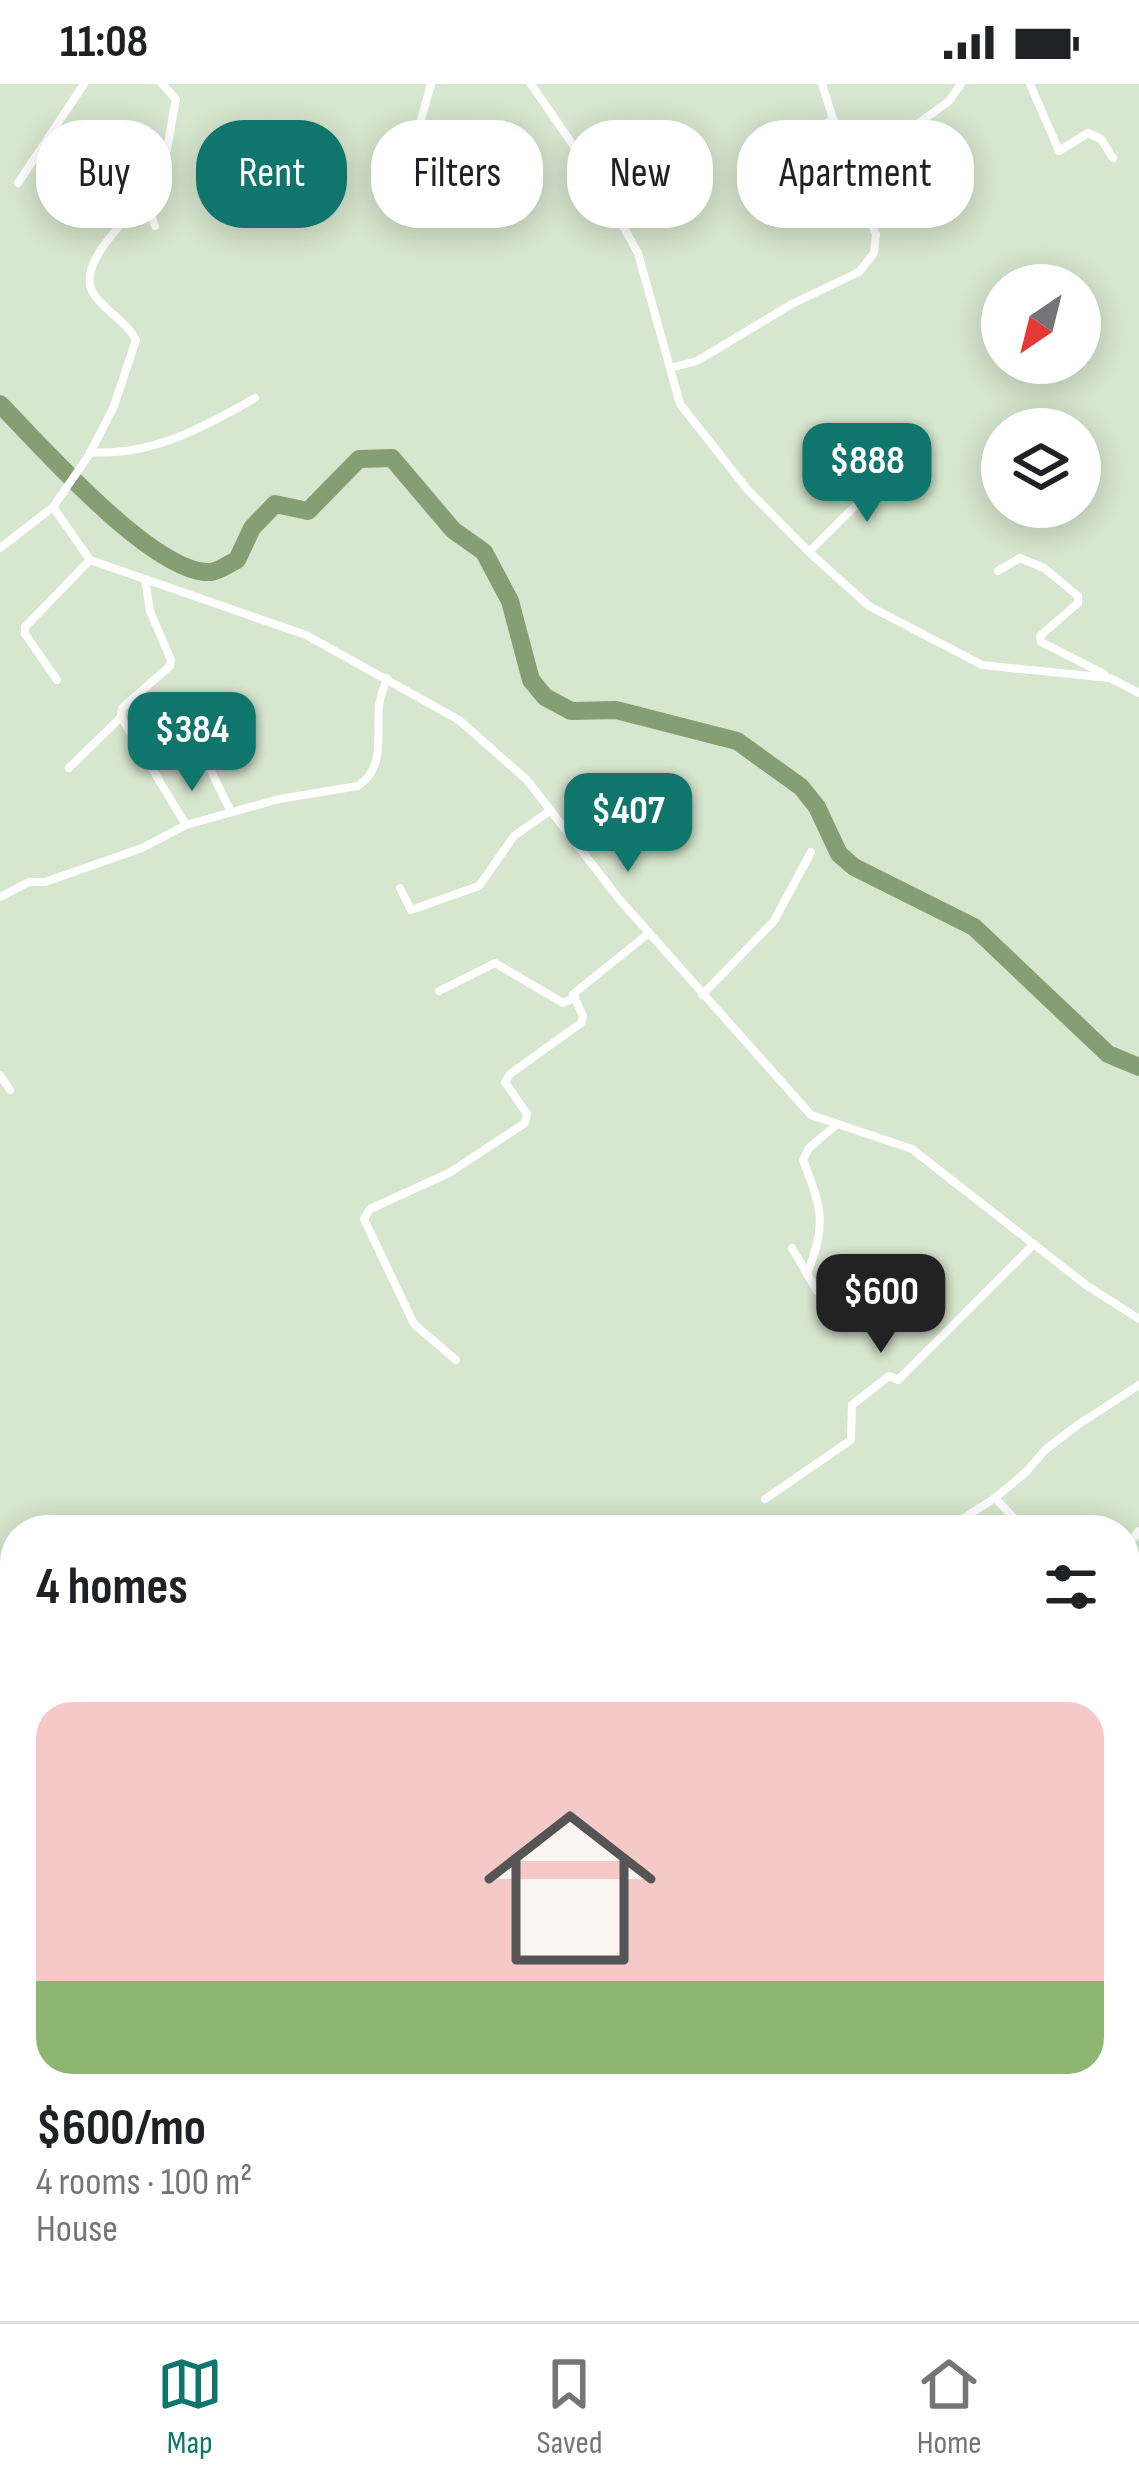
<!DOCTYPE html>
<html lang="en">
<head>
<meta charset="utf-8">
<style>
  :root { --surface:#fff; --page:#f2f2f2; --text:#202124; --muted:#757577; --line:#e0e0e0; --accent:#0f766e }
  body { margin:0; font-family:"Sofia Sans Condensed",sans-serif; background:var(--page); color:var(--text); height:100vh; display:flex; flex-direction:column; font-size:45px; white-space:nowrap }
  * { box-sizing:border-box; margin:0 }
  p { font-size:39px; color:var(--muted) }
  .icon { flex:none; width:66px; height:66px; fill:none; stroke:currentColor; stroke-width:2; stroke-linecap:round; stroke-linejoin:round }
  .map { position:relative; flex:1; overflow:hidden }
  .drawer { position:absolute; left:0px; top:1431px; width:1140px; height:807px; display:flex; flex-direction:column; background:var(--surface); border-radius:48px 48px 0 0; box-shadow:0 6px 30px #0003 }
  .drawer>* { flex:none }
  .banner { position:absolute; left:36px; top:36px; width:1068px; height:108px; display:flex; gap:24px }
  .needle { width:78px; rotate:215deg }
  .controls { position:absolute; left:981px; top:180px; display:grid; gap:24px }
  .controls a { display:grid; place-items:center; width:120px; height:120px; border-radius:50%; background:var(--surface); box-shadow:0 6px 30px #0003; font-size:60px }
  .price { position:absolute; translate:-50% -102px; padding:0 27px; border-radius:24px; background:var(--accent); color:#fff; font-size:39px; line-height:78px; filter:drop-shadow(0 3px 6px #0008) }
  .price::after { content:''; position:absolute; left:50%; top:72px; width:36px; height:27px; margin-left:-18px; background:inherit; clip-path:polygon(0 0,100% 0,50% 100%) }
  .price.active { background:#222; color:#fff }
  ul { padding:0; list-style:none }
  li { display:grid; align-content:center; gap:24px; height:636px; padding:0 36px }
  li span { display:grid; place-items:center; height:372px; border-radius:36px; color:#555 }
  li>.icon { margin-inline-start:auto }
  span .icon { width:216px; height:216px; fill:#fffc; stroke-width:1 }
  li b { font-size:51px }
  h2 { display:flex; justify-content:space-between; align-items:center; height:144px; padding:0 36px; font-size:51px }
  .pill { padding:0 42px; border-radius:48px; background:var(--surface); box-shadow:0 6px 30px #0003; font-size:42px; line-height:108px }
  .pill.active { background:var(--accent); color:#fff }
  .status { display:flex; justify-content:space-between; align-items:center; height:84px; padding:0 60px; background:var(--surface); direction:ltr }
  .status svg { height:33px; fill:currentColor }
  .tabs { display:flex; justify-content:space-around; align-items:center; height:168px; border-top:3px solid var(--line); background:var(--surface); font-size:33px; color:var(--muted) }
  .tabs a { display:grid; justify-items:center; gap:6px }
  .tabs .active { color:var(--accent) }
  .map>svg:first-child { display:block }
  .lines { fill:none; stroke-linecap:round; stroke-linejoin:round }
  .stream { stroke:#859e74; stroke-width:3 }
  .river { stroke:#859e74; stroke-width:18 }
  .street { stroke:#fff; stroke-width:8 }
  .rail-casing { stroke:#2e352b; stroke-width:8 }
  .rail { stroke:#e4f3db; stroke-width:3; stroke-dasharray:9; stroke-linecap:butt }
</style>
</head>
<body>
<div class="status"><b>11:08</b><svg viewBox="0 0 49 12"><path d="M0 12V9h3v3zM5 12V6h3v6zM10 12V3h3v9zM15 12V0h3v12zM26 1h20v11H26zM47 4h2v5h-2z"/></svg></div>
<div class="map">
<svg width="1139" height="2237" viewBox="0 0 1139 2237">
  <rect width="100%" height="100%" fill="#d7e6ce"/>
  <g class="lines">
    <polyline class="stream" points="929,2237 934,2223"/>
    <path class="river" d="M0 320C39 360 155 492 211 488 219 487 230 479 237 476L252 444 275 420 308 427 359 375 392 374 453 446 484 468 510 517 531 596 545 613 571 627 616 626 737 657 801 703 817 723 839 770 854 783 974 843 1108 970 1139 983"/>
    <g class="street">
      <path d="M162 0 176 15C170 40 169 75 156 97 141 124 76 175 92 207 102 226 126 236 136 256L114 322 89 371 53 423 90 476 306 551 459 636 527 696 619 815 811 1031 912 1065 1086 1201 1139 1235"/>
      <polyline points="431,0 419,43 442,99"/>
      <polyline points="531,0 597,96 638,169 680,320 747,405 809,468 869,522 982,581 1110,594 1139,609"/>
      <polyline points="822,0 833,35 857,84"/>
      <polyline points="1030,0 1059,67 1088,49 1101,55 1113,74"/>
      <polyline points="781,69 833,35"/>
      <polyline points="18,99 84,0"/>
      <polyline points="145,115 155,142"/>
      <polyline points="670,284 697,277 792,220 859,188 874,169 876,150 863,124 857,84 949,17 961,0"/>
      <path d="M90 368C150 373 205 343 255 314"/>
      <polyline points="0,464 53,423"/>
      <polyline points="809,468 894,383"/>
      <polyline points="998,487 1020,474 1044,484 1078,512 1078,519 1040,552 1041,558 1104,590"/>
      <polyline points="57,596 25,550 25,543 90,476"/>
      <polyline points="196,656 231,728"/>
      <polyline points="69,684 121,633"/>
      <path d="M186 741 279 715 358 702C386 683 376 652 379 622 380 613 384 603 387 594"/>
      <polyline points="400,804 411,826 479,802 514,752 551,726"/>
      <polyline points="0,813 29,798 45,798 142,764 186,741 121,633 122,624 170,582 171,576 150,527 145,495"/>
      <polyline points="439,907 495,879 563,919 572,915"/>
      <polyline points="702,911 774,837 811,768"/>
      <polyline points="0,991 10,1006"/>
      <polyline points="792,1164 817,1207"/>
      <path d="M807 1190C827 1140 822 1125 803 1076L809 1064 836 1041"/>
      <polyline points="456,1276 414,1240 364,1135 370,1125 449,1089 525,1039 527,1030 505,998 510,990 581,939 583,932 573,910 649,849"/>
      <polyline points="995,1414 1025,1446"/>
      <polyline points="765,1415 851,1356 852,1321 889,1292 898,1296 1034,1160"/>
      <polyline points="945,1446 995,1414 1026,1388 1045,1366 1079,1340 1139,1301"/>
      <polyline points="1125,1465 1139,1447"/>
      <polyline points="1125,1968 1139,1981"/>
      <polyline points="0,2004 15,2016"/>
      <polyline points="1125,2110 1139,2123"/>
      <polyline points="1125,2130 1135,2119"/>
      <polyline points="70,2223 105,2237"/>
      <polyline points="957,2223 958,2237"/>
      <polyline points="47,2237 59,2223"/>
      <polyline points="155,2237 166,2223"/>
      <polyline points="256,2237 269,2223"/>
    </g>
    <defs>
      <g id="rail">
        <polyline points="1125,1630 1139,1572"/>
        <polyline points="990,2237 993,2223"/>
      </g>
    </defs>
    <use href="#rail" class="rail-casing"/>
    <use href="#rail" class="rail"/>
  </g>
</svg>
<div class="controls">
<a><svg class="needle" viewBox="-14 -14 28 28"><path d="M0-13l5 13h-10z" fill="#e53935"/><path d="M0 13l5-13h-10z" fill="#757577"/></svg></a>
<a><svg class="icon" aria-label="layers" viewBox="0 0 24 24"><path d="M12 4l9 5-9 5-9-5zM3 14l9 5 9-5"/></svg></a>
</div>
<b class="price" style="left:867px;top:441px">$888</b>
<b class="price" style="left:192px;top:710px">$384</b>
<b class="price" style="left:628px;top:791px">$407</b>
<b class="price active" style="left:881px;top:1272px">$600</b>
<div class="banner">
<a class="pill">Buy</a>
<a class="pill active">Rent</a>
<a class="pill">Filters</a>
<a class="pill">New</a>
<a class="pill">Apartment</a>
</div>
<section class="drawer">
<h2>4 homes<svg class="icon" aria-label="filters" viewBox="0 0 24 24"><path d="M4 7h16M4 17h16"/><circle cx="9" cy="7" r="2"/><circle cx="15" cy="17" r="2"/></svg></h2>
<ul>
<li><span style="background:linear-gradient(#f6c9c9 75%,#8fb573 0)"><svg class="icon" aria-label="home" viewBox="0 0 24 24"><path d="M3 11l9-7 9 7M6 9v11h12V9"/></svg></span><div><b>$600/mo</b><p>4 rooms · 100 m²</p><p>House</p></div></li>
</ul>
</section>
</div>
<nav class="tabs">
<a class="active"><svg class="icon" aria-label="map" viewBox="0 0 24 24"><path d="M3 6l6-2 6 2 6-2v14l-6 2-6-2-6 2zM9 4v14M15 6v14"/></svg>Map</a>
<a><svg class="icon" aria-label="saved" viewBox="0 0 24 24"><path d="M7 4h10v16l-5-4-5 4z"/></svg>Saved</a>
<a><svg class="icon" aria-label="home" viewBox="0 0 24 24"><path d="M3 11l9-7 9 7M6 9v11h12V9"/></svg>Home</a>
</nav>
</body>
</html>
